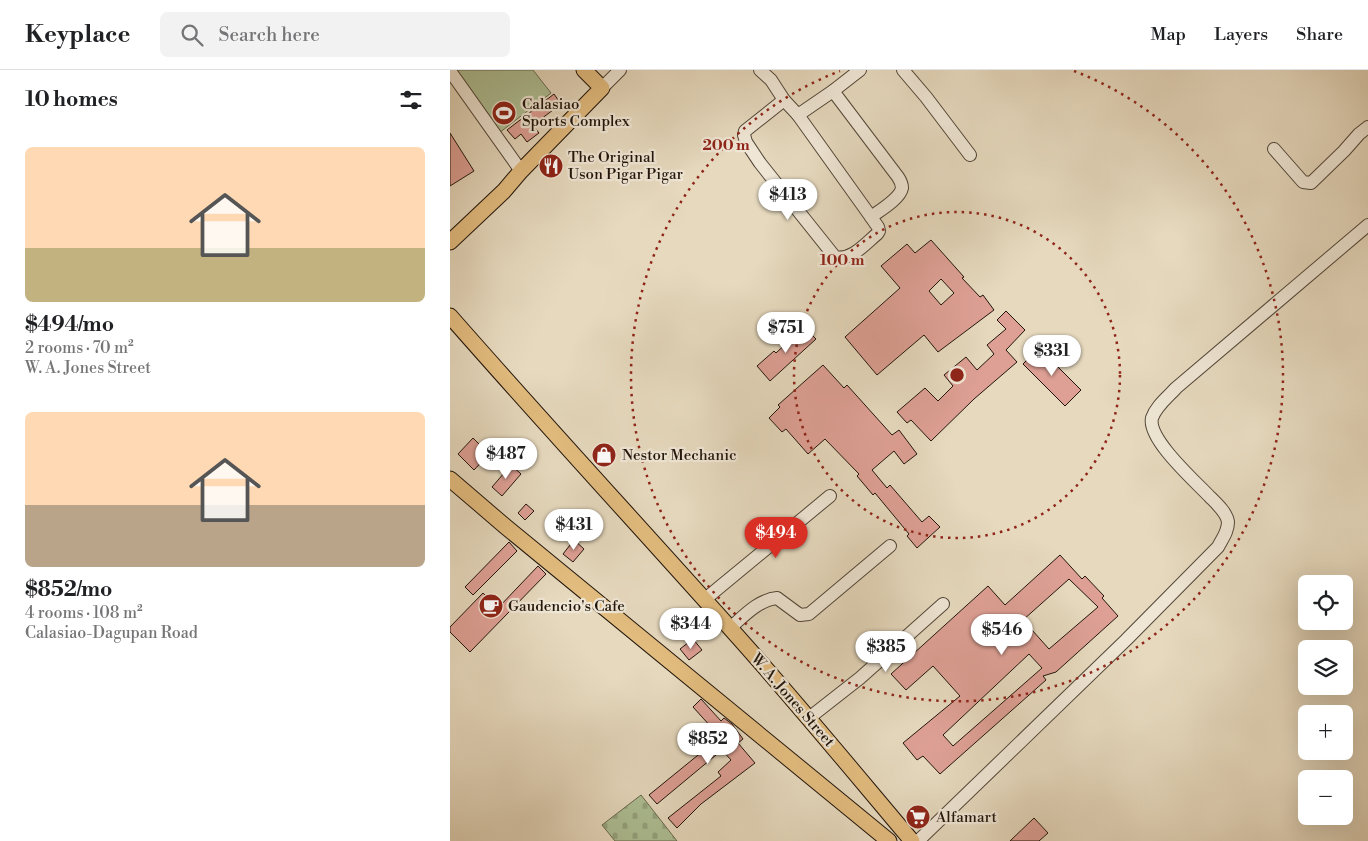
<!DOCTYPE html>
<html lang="en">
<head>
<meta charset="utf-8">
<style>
  :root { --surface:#fff; --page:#f2f2f2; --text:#202124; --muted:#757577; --line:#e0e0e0; --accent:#d93025 }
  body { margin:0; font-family:"Libre Bodoni",serif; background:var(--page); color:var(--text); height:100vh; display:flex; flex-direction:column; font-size:19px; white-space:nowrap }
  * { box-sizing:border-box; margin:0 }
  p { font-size:16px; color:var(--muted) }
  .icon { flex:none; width:28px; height:28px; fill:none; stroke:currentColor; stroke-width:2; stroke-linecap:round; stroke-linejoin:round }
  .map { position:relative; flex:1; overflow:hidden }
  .sheet { display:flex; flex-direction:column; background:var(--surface); width:450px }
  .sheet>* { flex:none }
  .fabs { position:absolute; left:848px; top:505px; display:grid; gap:10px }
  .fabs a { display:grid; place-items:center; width:55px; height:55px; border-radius:8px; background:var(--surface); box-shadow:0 5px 20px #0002; font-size:25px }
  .price { position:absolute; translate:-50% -42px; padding:0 11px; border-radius:18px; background:#fff; color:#222; font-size:16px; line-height:32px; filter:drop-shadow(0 1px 2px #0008) }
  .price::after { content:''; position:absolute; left:50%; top:30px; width:15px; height:11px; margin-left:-8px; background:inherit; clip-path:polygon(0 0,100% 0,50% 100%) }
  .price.active { background:var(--accent); color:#fff }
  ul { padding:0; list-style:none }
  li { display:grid; align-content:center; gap:10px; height:265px; padding:0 25px }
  li span { display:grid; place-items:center; height:155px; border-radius:8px; color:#555 }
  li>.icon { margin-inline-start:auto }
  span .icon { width:90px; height:90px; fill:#fffc; stroke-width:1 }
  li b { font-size:21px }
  h2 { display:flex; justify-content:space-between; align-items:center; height:60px; padding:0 25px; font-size:21px }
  header { display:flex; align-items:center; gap:30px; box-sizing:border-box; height:70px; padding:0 25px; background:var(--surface); border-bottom:1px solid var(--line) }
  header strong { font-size:24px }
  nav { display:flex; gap:28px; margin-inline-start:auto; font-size:18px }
  .search { width:350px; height:45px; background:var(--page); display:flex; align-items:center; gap:12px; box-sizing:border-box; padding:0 18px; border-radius:8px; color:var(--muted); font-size:19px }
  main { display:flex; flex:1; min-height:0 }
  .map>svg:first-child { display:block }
  .cemetery { fill:url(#cemetery-stones); stroke:#686a50 }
  .pitch { fill:#aec096; stroke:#686a50 }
  .building { fill:#dea095; stroke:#21150b; fill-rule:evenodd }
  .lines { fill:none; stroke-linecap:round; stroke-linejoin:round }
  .minor-casing { stroke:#524638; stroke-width:14 }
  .major-casing { stroke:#21150b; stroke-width:17 }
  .minor { stroke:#efe6d5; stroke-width:12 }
  .major { stroke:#e3bc7f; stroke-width:15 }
  .ring { fill:none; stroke:#8f2418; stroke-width:2.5; stroke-dasharray:2.5 5 }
  .labels { text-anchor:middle; stroke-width:4.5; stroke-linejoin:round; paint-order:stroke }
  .poi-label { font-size:15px; fill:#21150b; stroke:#efe6d5; text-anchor:start }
  .street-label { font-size:15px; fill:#21150b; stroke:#efe6d5 }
  .centre { fill:#8f2418; stroke:#efe6d5; stroke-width:2.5 }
  .ring-label { font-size:15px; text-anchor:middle; font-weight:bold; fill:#8f2418; stroke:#efe6d5; stroke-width:4.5; stroke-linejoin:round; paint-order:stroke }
</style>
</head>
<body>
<header>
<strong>Keyplace</strong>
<div class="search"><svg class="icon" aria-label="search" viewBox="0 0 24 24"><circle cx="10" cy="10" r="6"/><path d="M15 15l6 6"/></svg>Search here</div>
<nav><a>Map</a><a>Layers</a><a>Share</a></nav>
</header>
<main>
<section class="sheet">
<h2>10 homes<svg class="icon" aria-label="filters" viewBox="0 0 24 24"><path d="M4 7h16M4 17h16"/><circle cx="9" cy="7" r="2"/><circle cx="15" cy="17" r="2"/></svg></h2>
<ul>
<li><span style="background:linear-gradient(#ffd9b3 65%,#c2b280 0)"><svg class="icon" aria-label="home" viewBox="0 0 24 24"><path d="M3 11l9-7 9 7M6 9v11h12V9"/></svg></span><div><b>$494/mo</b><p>2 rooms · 70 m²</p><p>W. A. Jones Street</p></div></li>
<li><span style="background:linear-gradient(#ffd9b3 60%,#b9a48a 0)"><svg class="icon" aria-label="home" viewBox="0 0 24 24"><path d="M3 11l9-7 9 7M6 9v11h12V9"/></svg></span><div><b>$852/mo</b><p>4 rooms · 108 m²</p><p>Calasiao-Dagupan Road</p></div></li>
</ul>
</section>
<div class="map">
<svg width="918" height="771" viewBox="0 0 918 771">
  <defs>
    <pattern id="cemetery-stones" width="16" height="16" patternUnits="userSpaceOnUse" patternTransform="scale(1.25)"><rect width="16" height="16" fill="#aec096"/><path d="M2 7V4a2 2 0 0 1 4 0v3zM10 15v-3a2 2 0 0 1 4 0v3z" fill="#95a480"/></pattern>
  </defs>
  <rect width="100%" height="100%" fill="#e6d9be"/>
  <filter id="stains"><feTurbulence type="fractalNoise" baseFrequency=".004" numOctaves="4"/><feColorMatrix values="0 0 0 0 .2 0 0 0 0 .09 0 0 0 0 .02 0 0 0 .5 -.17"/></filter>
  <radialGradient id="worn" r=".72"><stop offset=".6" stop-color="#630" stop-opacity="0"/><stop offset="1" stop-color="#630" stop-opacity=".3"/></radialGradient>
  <polygon class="cemetery" points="191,725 227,771 165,771 152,755"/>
  <polygon class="pitch" points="0,0 83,0 101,23 49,63"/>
  <g class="building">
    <polygon points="104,24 111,34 83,55 89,63 77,72 71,64 65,69 57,60"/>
    <polygon points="0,63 24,101 0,116"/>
    <path d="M481 170 514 207 512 208 530 227 533 225 544 240 488 282 474 265 427 305 395 267 450 218 431 196 457 174 465 183ZM491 209 504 223 491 235 479 221Z"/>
    <polygon points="556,241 575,260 556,280 567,292 524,329 481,371 461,350 457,353 447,342 475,318 488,331 503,316 494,305 516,287 527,300 544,284 537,275 556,259 547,250"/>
    <polygon points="354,257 366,269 320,311 307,296 324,281 326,283"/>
    <polygon points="589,278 631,320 615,336 573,294"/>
    <polygon points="373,295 394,318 397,315 442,365 449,360 467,384 454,394 444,381 422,400 437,418 440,415 472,452 479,446 490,457 467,478 457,466 459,464 425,423 423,425 407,406 409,404 375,369 358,384 336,359 332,362 319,348 330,337 328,335"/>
    <polygon points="23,368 39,384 24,400 8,384"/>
    <polygon points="61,395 71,404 52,426 42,417"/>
    <polygon points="76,434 84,441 75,450 68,443"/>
    <polygon points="124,470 134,479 123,492 113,484"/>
    <polygon points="59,472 67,481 23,525 15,517"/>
    <path d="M610 485 632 509 635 506 654 526 652 528 668 546 606 602 593 606 596 610 490 704 473 686 467 690 453 673 510 626 483 596 456 620 441 604 538 516 555 535ZM619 509 648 537 599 579 573 550ZM579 584 592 598 503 676 493 665Z"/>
    <polygon points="88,496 96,504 20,582 0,562 0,557 33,523 48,538"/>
    <polygon points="243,569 252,580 239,590 230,579"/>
    <polygon points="251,629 271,651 274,648 282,654 293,669 288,673 305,693 251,734 227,758 218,748 271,706 268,702 281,690 272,680 207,734 199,725 269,668 262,658 243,637"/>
    <polygon points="584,748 598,763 589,771 560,771"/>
  </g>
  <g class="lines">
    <defs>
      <g id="minor">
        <path d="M310 0 321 10 334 30 348 45 421 147C429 141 450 129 452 118 452 114 450 110 448 107L383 21"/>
        <polyline points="453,0 476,27 520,85"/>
        <polyline points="0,1 71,101"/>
        <polyline points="152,18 170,0"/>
        <path d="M334 30 295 61 294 65 296 72 310 93 385 187C401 191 415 174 427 164L429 161 428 157 421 147"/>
        <polyline points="348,45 383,21 410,0"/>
        <polyline points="824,79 853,112 861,113 894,81 909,64 918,57"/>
        <polyline points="254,530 380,426"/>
        <path d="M280 558C294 546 308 530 327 528L350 545 359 544 440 476"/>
        <polyline points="359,648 410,608 493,534"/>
        <path d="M468 771 676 570 768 477C772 469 778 462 778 452 777 443 767 434 760 427 746 412 697 369 702 348 706 336 718 327 726 318L918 155"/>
      </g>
      <g id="major">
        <polyline points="0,172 54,121 71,101 152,18 134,0"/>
        <path d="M0 246C92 351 187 454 280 558 343 628 402 700 462 771"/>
        <polyline points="0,409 56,457 439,771"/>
      </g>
    </defs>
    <use href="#minor" class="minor-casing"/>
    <use href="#major" class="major-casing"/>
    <use href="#minor" class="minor"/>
    <use href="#major" class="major"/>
  </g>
  <g class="ring">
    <circle cx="507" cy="305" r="163"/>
    <path d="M624 1A326 326 0 1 1 390 1"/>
  </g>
  <defs>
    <symbol id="stadium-disc" viewBox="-11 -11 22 22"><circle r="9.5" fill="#8f2418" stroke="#efe6d5"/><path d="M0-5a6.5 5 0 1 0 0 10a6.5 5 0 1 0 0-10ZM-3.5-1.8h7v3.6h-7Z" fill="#fff"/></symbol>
    <symbol id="restaurant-disc" viewBox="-11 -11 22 22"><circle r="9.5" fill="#8f2418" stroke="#efe6d5"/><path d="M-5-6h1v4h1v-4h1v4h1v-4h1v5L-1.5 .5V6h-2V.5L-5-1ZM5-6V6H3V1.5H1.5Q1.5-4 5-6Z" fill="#fff"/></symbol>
    <symbol id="shop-disc" viewBox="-11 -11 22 22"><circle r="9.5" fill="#8f2418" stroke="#efe6d5"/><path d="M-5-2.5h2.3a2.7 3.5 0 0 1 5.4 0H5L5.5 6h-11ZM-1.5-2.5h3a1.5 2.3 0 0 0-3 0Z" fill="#fff"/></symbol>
    <symbol id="cafe-disc" viewBox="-11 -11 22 22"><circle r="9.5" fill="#8f2418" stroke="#efe6d5"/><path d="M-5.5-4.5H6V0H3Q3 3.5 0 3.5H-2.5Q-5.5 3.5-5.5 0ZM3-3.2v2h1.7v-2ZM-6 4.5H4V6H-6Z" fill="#fff"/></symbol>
    <symbol id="supermarket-disc" viewBox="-11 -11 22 22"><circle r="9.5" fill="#8f2418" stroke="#efe6d5"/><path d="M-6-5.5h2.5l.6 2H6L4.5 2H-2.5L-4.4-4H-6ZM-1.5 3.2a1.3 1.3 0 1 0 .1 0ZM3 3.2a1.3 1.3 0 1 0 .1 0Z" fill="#fff"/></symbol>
  </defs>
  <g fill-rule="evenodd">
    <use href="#stadium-disc" x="40" y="29" width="28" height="28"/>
    <use href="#restaurant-disc" x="87" y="82" width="28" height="28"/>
    <use href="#shop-disc" x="140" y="371" width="28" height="28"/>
    <use href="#cafe-disc" x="27" y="522" width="28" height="28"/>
    <use href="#supermarket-disc" x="454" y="733" width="28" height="28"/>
  </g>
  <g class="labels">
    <g class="poi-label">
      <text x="72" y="39">Calasiao<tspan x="72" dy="17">Sports Complex</tspan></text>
      <text x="118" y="92">The Original<tspan x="118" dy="17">Uson Pigar Pigar</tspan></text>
      <text x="172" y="390">Nestor Mechanic</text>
      <text x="58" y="541">Gaudencio's Cafe</text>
      <text x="486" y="752">Alfamart</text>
    </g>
    <g class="street-label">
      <text transform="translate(343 630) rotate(49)" y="5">W. A. Jones Street</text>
    </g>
  </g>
  <circle cx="507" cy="305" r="8" class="centre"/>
  <g class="ring-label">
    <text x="276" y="80">200 m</text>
    <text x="392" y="195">100 m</text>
  </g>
  <rect width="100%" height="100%" filter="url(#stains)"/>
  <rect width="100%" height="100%" fill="url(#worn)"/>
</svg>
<div class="fabs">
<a><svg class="icon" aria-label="locate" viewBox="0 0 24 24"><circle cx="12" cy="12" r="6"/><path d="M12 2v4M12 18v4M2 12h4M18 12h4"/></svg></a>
<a><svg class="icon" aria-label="layers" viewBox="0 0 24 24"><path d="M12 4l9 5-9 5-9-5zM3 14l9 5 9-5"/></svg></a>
<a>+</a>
<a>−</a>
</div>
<b class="price" style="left:338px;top:151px">$413</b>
<b class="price" style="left:336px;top:284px">$751</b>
<b class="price" style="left:602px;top:307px">$331</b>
<b class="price" style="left:56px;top:410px">$487</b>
<b class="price" style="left:124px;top:481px">$431</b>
<b class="price active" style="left:326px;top:489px">$494</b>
<b class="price" style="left:241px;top:580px">$344</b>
<b class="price" style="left:552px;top:586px">$546</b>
<b class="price" style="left:436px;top:603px">$385</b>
<b class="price" style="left:258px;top:695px">$852</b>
</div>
</main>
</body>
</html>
